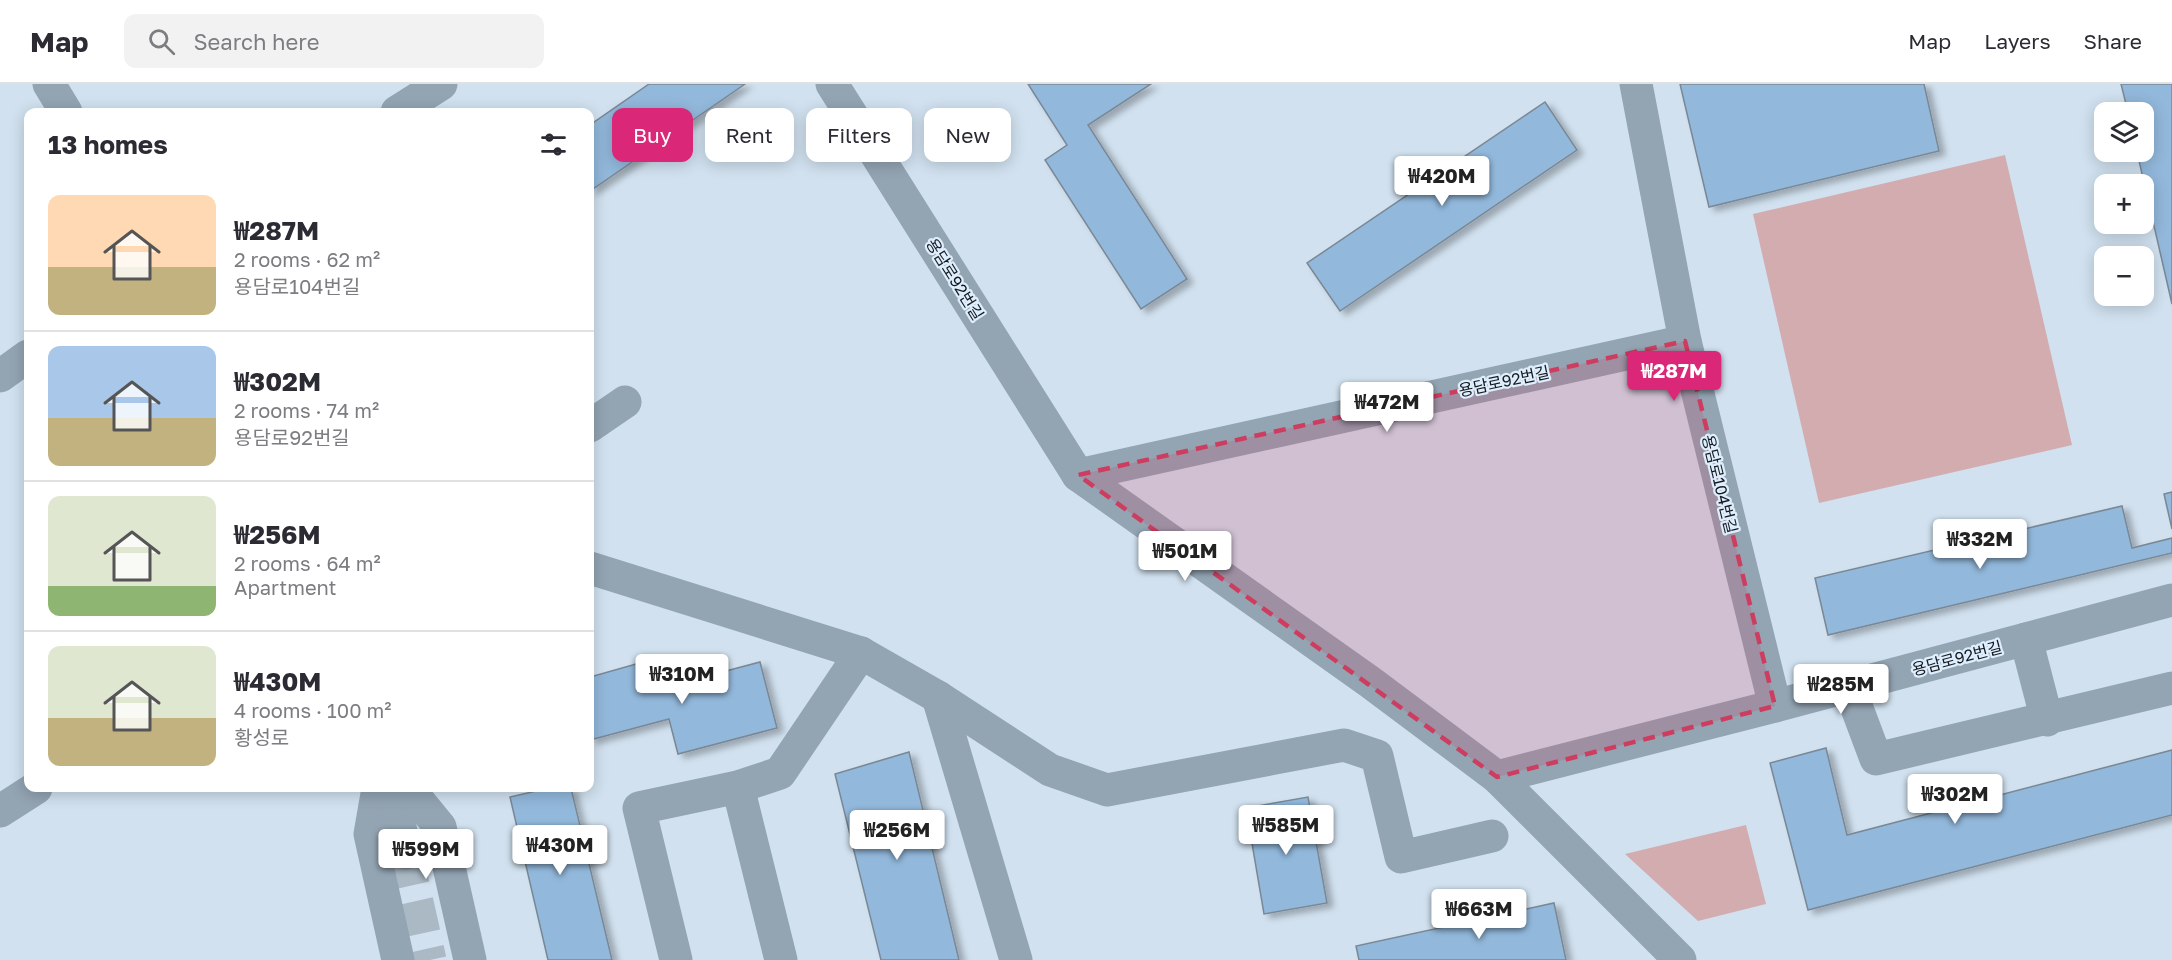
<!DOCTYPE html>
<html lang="en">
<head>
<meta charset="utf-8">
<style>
  :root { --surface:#fff; --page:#f2f2f3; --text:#2b2b33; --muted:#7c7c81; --line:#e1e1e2; --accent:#db2777 }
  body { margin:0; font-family:"Golos Text","Noto Sans KR",sans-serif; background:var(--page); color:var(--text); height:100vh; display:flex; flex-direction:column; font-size:22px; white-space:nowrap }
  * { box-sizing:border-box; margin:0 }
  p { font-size:20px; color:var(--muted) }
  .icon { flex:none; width:33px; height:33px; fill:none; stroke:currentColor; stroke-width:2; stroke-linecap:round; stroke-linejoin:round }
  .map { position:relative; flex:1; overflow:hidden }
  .drawer { position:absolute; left:24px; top:24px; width:570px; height:684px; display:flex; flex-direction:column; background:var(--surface); border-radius:12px; box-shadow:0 3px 15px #0003 }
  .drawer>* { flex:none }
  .guide { position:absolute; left:612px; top:24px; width:570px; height:54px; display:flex; gap:12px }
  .buttons { position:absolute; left:2094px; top:18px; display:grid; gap:12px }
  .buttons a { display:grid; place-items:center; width:60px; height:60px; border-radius:12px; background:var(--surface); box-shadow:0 3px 15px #0003; font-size:30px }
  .price { position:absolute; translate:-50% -51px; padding:0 14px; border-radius:6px; background:#fff; color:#222; font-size:20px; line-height:39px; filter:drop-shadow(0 2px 3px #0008) }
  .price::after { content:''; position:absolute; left:50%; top:36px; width:18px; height:14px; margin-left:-9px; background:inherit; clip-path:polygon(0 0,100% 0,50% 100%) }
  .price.current { background:var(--accent); color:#fff }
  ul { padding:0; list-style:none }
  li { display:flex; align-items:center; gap:18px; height:150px; padding:0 24px }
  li+li { border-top:2px solid var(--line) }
  li span { display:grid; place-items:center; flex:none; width:168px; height:120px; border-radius:12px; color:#555 }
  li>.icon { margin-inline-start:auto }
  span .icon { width:72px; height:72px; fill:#fffc; stroke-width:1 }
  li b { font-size:26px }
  h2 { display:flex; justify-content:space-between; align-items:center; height:72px; padding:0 24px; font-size:26px }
  .chip { padding:0 21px; border-radius:12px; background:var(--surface); box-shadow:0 3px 15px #0003; font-size:21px; line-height:54px }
  .chip.current { background:var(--accent); color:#fff }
  header { display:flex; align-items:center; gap:36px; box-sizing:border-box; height:84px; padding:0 30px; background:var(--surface); border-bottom:2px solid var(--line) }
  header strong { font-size:28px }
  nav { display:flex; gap:33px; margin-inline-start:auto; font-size:21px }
  .search { width:420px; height:54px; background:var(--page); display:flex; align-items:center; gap:15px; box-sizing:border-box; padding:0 21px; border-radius:12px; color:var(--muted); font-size:22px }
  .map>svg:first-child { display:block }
  .green { fill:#d3acb0 }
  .building { fill:#92b8db; stroke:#7a8895; stroke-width:1.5; filter:url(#shadow) }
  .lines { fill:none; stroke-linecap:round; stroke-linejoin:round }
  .minor-tunnel { stroke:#abb9c5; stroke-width:33; stroke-dasharray:33 16; stroke-linecap:butt }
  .minor { stroke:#93a4b3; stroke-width:33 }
  .marked { fill:#cd3d5f; fill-opacity:0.2; stroke:#cd3d5f; stroke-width:4.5; stroke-dasharray:12 8; stroke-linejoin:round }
  .labels { text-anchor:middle; stroke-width:4.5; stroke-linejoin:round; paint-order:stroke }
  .street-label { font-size:16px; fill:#14191e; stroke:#deeefd }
</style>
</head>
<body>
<header>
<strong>Map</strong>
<div class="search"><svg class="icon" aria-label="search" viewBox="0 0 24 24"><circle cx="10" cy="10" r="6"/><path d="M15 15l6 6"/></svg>Search here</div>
<nav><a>Map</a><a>Layers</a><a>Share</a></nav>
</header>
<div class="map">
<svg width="2172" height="876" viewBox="0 0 2172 876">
  <defs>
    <filter id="shadow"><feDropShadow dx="6" dy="4" stdDeviation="3" flood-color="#0004"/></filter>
  </defs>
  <rect width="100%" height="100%" fill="#d1e1ef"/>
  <g class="green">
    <polygon points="2005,71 2072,361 1819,419 1753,130"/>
    <polygon points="1746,741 1766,820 1698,837 1625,770"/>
  </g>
  <g class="building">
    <polygon points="649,0 745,0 590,107 590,41"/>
    <polygon points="1028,0 1151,0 1088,41 1187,195 1141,225 1045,76 1067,61"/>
    <polygon points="1680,0 1924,0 1939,67 1709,123"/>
    <polygon points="2121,0 2172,0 2172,220 2137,68 2144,68 2144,28 2128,28"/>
    <polygon points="1545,18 1577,66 1340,227 1307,179"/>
    <polygon points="2172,408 2172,445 2164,410"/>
    <polygon points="2122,422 2132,464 2172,454 2172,469 1828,551 1815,494"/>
    <polygon points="654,575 662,604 760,578 777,644 678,670 669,635 590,656 590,593"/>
    <polygon points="1826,664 1847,751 2172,666 2172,731 1808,826 1770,679"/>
    <polygon points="909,668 959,876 881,876 835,690"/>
    <polygon points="549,704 571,704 612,876 548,876 510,713"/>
    <polygon points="1308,713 1327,819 1264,830 1246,724"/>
    <polygon points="1554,819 1566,876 1359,876 1356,862"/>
  </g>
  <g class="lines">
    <polyline class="minor-tunnel" points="406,769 430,876"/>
    <g class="minor">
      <polyline points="49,0 66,28"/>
      <polyline points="832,0 1078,391 1370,598 1497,693 1680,876"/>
      <polyline points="1636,0 1685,257 1775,622"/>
      <polyline points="397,28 441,0"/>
      <polyline points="0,292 28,272"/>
      <polyline points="590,342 625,318"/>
      <polyline points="1078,391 1685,257"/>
      <polyline points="590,484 861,569 938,613 1050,686 1107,706 1344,661 1377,672 1401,773 1492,752"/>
      <polyline points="2026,555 2047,636"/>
      <polyline points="1849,603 1876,675 2172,604"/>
      <polyline points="938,613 1016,876"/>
      <polyline points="1497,693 1775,622 2172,516"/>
      <polyline points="738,703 781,876"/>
      <polyline points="378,704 370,750 398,876"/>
      <polyline points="391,704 406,769"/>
      <polyline points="408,704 440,743 470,876"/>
      <polyline points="0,727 36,704"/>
      <polyline points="676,876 639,724 738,703 780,689 861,569"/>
    </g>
  </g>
  <path class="marked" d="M1685 257 1775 622 1497 693 1078 391Z"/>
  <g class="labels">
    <g class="street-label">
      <text transform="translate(955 195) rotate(58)" y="6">용담로92번길</text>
      <text transform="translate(1504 297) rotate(-12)" y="6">용담로92번길</text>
      <text transform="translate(1720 400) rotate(76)" y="6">용담로104번길</text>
      <text transform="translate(1957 574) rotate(-15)" y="6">용담로92번길</text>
    </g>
  </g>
</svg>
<div class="buttons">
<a><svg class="icon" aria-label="layers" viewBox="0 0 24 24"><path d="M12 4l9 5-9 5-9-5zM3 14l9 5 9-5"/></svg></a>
<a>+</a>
<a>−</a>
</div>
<b class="price" style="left:1442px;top:123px">₩420M</b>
<b class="price current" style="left:1674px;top:318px">₩287M</b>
<b class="price" style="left:1387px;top:349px">₩472M</b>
<b class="price" style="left:1980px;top:486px">₩332M</b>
<b class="price" style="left:1185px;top:498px">₩501M</b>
<b class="price" style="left:682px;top:621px">₩310M</b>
<b class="price" style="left:1841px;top:631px">₩285M</b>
<b class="price" style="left:1955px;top:741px">₩302M</b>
<b class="price" style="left:1286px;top:772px">₩585M</b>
<b class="price" style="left:897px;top:777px">₩256M</b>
<b class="price" style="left:560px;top:792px">₩430M</b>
<b class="price" style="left:426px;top:796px">₩599M</b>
<b class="price" style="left:1479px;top:856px">₩663M</b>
<div class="guide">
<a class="chip current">Buy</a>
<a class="chip">Rent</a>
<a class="chip">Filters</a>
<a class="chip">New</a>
</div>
<section class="drawer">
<h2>13 homes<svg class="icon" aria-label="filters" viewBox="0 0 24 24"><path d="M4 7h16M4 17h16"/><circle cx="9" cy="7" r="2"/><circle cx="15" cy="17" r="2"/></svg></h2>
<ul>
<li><span style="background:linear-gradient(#ffd9b3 60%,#c2b280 0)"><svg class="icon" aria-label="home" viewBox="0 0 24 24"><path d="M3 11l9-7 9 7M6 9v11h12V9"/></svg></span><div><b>₩287M</b><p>2 rooms · 62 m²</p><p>용담로104번길</p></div></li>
<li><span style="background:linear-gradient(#a9c7e8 60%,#c2b280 0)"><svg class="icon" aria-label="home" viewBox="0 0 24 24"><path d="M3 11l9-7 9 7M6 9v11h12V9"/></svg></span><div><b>₩302M</b><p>2 rooms · 74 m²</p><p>용담로92번길</p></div></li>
<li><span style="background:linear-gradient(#dfe7d0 75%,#8fb573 0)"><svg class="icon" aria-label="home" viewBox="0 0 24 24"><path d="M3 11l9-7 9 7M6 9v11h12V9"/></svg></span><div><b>₩256M</b><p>2 rooms · 64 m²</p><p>Apartment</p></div></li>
<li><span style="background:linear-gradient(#dfe7d0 60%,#c2b280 0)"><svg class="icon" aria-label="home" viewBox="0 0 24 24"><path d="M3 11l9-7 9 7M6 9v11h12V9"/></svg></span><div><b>₩430M</b><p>4 rooms · 100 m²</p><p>황성로</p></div></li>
</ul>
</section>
</div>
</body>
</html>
